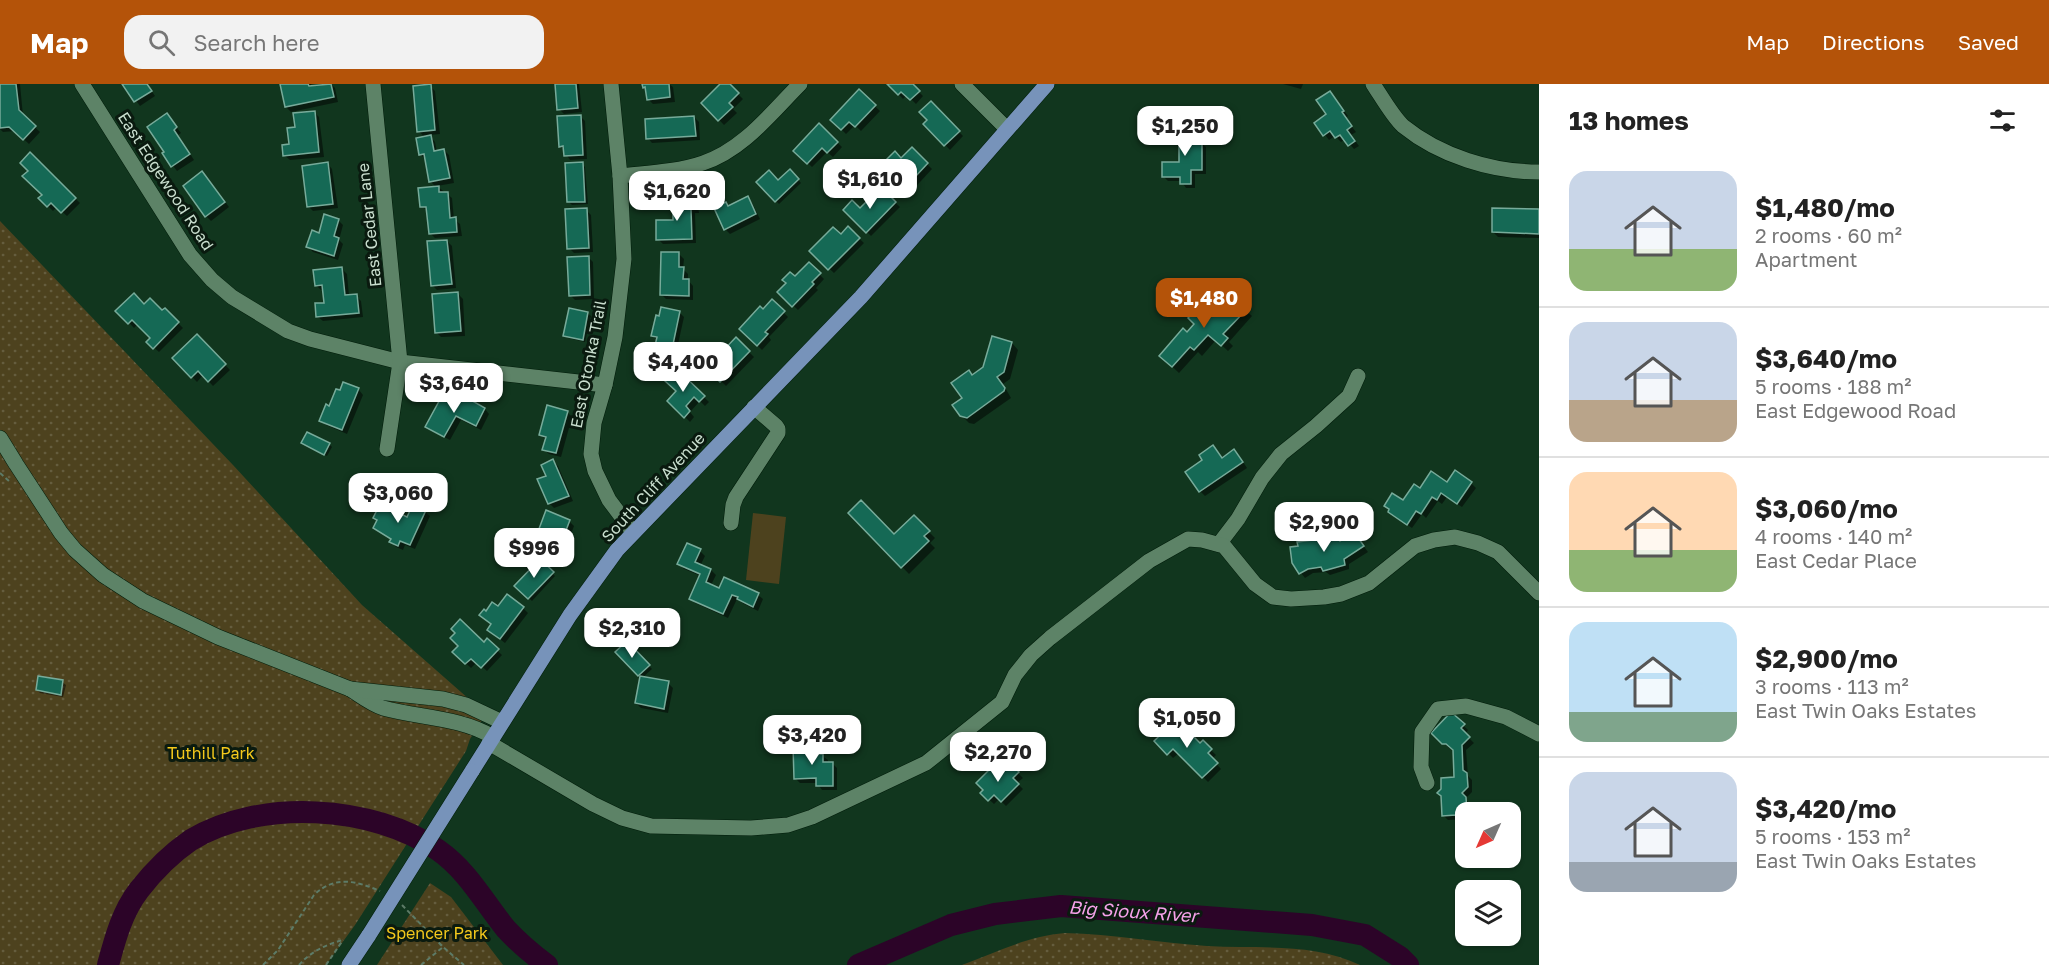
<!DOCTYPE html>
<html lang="en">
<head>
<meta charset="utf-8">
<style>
  :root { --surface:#fff; --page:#f2f2f2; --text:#222; --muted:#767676; --line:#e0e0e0; --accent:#b45309 }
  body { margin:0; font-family:"Golos Text",sans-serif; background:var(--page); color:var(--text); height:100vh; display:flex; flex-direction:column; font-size:22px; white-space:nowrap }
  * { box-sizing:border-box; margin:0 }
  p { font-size:20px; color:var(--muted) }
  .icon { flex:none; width:33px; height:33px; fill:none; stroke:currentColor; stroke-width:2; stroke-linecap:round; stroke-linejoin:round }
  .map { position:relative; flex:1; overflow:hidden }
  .panel { display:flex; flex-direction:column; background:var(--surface); width:510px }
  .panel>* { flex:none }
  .needle { width:39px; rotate:225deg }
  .controls { position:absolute; left:1455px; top:718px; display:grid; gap:12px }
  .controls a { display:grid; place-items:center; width:66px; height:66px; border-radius:12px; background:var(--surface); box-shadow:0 2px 4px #0004; font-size:30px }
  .price { position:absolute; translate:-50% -51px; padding:0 14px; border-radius:12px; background:#fff; color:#222; font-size:20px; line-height:39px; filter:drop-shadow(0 2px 3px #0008) }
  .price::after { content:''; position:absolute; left:50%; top:36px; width:18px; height:14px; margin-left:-9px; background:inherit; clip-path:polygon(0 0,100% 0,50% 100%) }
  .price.selected { background:var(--accent); color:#fff }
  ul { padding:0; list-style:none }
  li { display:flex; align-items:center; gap:18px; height:150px; padding:0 30px }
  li+li { border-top:2px solid var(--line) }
  li span { display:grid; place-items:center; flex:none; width:168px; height:120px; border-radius:18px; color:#555 }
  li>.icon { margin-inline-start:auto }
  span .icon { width:72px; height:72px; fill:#fffc; stroke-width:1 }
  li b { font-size:26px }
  h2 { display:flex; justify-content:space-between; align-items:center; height:72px; padding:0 30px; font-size:26px }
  header { display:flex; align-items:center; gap:36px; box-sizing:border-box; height:84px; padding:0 30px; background:var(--accent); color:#fff }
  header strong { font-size:28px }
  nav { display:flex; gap:33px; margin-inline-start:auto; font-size:21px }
  .search { width:420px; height:54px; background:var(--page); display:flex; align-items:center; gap:15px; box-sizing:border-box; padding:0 21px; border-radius:18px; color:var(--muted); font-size:22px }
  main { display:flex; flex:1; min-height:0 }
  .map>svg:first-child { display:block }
  .park { fill:url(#park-dots) }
  .pitch { fill:#4d421e }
  .shadow { fill:#0007 }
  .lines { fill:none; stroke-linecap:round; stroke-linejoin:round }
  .river { stroke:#2c0428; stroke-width:22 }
  .building { fill:#156955; stroke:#77ab9a; stroke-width:1.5 }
  .minor-casing { stroke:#011c0a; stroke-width:16 }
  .major-casing { stroke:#011c0a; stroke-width:16 }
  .path { stroke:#5d7b67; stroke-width:2; stroke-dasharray:4.5 3; stroke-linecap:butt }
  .minor { stroke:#5d8367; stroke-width:15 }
  .major { stroke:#7793ba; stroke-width:15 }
  .major-bridge-casing { stroke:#011c0a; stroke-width:16; stroke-linecap:butt }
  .major-bridge { stroke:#7793ba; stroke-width:15 }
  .labels { text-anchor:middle; stroke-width:6; stroke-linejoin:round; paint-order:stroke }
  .street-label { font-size:16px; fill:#c9dece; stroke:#0a1a0f }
  .park-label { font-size:16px; fill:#f4c91c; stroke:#0a1a0f }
  .water-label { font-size:18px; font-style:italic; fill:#f5a1e9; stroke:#0a1a0f }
</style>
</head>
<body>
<header>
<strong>Map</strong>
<div class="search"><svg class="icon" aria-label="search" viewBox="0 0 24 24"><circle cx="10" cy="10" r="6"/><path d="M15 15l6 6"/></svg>Search here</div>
<nav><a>Map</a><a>Directions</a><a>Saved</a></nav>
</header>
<main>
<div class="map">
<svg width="1539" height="881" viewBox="0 0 1539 881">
  <defs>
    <pattern id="park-dots" width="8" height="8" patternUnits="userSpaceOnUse" patternTransform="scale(1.5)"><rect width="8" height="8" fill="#4d421e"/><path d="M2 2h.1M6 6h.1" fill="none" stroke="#655d3e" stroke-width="1.8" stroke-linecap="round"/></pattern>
  </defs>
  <rect width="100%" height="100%" fill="#11361e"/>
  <g class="park">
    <polygon points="0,137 233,381 362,521 486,630 470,655 466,667 355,841 326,881 0,881"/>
    <polygon points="430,799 451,813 503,881 377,881"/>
    <path d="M1065 849C1113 850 1159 859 1207 862 1258 865 1313 858 1360 881H962C997 868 1028 852 1065 849Z"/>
  </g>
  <polygon class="pitch" points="753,429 786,433 779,500 746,496"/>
  <g class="shadow">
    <polygon points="0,0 20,0 23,32 40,48 29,60 15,47 3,48 0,45"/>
    <polygon points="124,0 147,0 155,12 140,22"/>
    <polygon points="281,0 311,0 312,3 331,0 335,4 338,18 291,28 286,23"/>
    <polygon points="556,0 579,0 582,28 564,30 559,25"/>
    <polygon points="644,0 669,0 673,3 675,18 653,20 648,15 647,6"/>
    <polygon points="722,0 728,0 743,15 733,25 737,29 724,41 703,19"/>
    <polygon points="889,0 911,0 923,12 916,20 907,11 903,15"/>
    <polygon points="1283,0 1303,0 1301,5"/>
    <polygon points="430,2 435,7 440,50 429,51 435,58 437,68 444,66 449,71 454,99 437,102 452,114 454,135 460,140 462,152 435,154 430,149 428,127 421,122 436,103 430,97 425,75 420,70 425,54 419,47"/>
    <polygon points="859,7 880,27 861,47 855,41 846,50 832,36"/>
    <polygon points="1330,9 1348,32 1345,34 1356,48 1351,51 1359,62 1354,65 1345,55 1341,58 1335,52 1329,56 1316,39 1328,30"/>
    <polygon points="931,19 963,52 950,66 925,40 929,36"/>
    <polygon points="314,28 319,33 324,73 290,76 285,72"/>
    <polygon points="167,31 181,49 178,51 194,76 177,87 164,70"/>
    <polygon points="580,32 585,37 587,75 570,76 561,62"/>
    <polygon points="694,33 699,38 700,56 652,59 648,54"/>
    <polygon points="819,41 842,63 833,73 827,68 812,83 795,67"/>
    <polygon points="1195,44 1200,48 1200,58 1206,63 1206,90 1195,90 1195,104 1186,104 1181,97 1168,97 1163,92 1181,80"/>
    <polygon points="912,65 932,85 908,111 888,91"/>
    <polygon points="30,70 80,119 67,132 57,123 53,127 40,114 44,111 30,87"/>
    <polygon points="328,80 332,85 338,124 313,127 308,122"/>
    <polygon points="582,80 585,83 588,120 572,121 569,118"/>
    <polygon points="790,87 801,99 779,120 758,99 778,98"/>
    <polygon points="207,94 229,123 211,137 206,132"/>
    <polygon points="881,105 900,123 871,152 845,126 860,126"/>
    <polygon points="747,114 752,119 760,135 730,150 725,145 729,123"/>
    <polygon points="693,117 698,122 699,129 695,129 696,159 663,160 658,155"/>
    <polygon points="586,126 591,131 593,168 574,169 569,164"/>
    <polygon points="1539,127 1539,154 1498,153 1493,148"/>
    <polygon points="338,136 343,141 339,156 343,160 338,176 313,168 308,163 320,150"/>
    <polygon points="848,144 864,159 834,189 811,167 841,152"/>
    <polygon points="447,157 452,162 456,204 437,206 432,201"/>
    <polygon points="679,170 684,175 683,185 688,190 688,196 693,202 693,216 666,215 661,210"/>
    <polygon points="588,173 593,178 594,215 575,216 570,211"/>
    <polygon points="809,180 824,195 816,204 818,206 798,226 779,208"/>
    <polygon points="342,185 347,190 349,212 356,212 361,217 363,233 323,237 318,233 325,220 324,206 321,206 316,201"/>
    <polygon points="458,210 463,215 465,252 441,253 436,248"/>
    <polygon points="1233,215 1252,232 1229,258 1233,262 1228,267 1216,256 1202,272 1198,268 1179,289 1161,272 1196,240 1226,222"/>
    <polygon points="772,217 788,233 769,253 771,256 762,266 741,245"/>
    <polygon points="144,222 162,228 165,226 183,244 159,268 148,258 152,254 138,240 134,244 118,227"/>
    <polygon points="679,228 684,233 675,274 661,271 656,266 658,257 653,252"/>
    <polygon points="587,229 591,232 585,258 568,254 565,251"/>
    <polygon points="197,252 230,286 213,302 203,291 197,298 174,274"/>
    <polygon points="736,255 754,273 726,302 708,284"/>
    <polygon points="1012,259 1018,266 1010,295 1003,300 1011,314 974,340 969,339 961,331 964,314 973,293"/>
    <polygon points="677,287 709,318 705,322 700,317 690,328 694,333 690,338 669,317 678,307"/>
    <polygon points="344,300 359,306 363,311 347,350 326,341 321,336 340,308"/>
    <polygon points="462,313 485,325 489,330 481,346 461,336 450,356 432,347 427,342 459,320"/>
    <polygon points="567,328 572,333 561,373 549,370 544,365 546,356 541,351"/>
    <polygon points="303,359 329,360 332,363 327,372"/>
    <polygon points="1213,363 1223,375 1239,372 1247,384 1205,412 1200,407"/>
    <polygon points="553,377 558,382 573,417 554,424 549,419 548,393"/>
    <polygon points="1471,399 1476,404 1462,423 1447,413 1442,420 1438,417 1426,434 1422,430 1412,444 1389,428 1403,418 1447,400"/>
    <polygon points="425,428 430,432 415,465 405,461 403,466 396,463 391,458 392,456 375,444 378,437 408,435"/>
    <polygon points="850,429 894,452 914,433 935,454 930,459 935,464 909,490"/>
    <polygon points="569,437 574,442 562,474 540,465 535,460"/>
    <polygon points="1354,449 1368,468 1349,480 1349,485 1330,491 1326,488 1313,489 1305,494 1293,479 1340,459"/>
    <polygon points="700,467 705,472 700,482 711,486 716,491 711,501 720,506 758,511 763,515 758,527 744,520 737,515 728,534 695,519 690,514 701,492 684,485 679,480"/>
    <polygon points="540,477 555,492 532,517 516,502"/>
    <polygon points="523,524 528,529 505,559 493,550 492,540 487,529 498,525"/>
    <polygon points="487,557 502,571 487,587 477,578 471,584 454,568 484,560"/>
    <polygon points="627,559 652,585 642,594 668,599 673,604 668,629 641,624 636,619 641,593 617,568"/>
    <polygon points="62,598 66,601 63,613 40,609 37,606"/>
    <polygon points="1451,630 1468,646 1465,650 1474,659 1466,666 1468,692 1472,696 1472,708 1465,715 1470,720 1470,729 1466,729 1466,737 1463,735 1448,736 1443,731 1456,695 1454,666 1449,664 1433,649"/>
    <polygon points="1184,652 1200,661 1203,658 1216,671 1212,675 1221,685 1208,698 1179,669 1173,674 1156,657"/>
    <polygon points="816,664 821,671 828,676 828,679 832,679 837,684 837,706 822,706 817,699 800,699 795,694"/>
    <polygon points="1010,681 1023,694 1017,699 1023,705 1006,722 999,715 994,720 982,709"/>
  </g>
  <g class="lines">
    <g class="river">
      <path d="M108 881C115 855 122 828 139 806 153 788 172 769 191 756 260 714 373 721 438 766 468 787 484 818 506 845 519 859 532 870 547 881"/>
      <polyline points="858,881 951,841 995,830 1061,822 1312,841 1365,851 1400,873 1408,881"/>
    </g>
  </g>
  <g class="building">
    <polygon points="0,0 16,0 19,26 36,42 23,56 9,43 0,44"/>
    <polygon points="122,0 147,0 152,7 134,18"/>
    <polygon points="280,0 308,0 309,2 331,0 334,13 285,23"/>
    <polygon points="431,0 435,46 417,48 413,2"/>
    <polygon points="555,0 576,0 578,24 557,26"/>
    <polygon points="642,0 669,0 670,13 647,16 645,3 643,4"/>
    <polygon points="720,0 730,0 739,9 729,19 733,23 718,37 701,19"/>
    <polygon points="887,0 913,0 920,7 910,16 901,8 898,11"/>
    <polygon points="859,5 876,21 855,43 849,38 841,46 830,36"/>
    <polygon points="1330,7 1344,27 1342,28 1352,42 1347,46 1355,57 1348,62 1340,51 1335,54 1330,47 1323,52 1314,39 1326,30 1316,16"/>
    <polygon points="931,17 960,47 944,62 923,40 927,36 919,28"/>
    <polygon points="315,27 319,68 283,72 282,61 289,60 287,44 295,43 293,29"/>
    <polygon points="167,29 177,43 174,46 190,70 171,83 162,69 164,68 147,43"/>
    <polygon points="581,31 583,71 564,72 563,62 559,63 557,32"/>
    <polygon points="694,32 696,52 646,55 645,35"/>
    <polygon points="819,39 838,58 827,69 822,64 807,80 793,67"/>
    <polygon points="1179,42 1195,42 1195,56 1202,56 1202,86 1191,86 1191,100 1180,100 1180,93 1162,93 1162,78 1179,78"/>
    <polygon points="431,51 434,67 444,65 450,94 429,98 424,70 419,71 416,54"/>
    <polygon points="912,63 928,79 902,107 885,91 894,82 887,75 895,67 901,74"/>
    <polygon points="30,68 76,114 61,129 51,119 47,123 38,114 42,111 22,92 28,87 20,79"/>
    <polygon points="328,78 333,120 307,123 302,82"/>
    <polygon points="583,78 585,118 567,118 565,79"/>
    <polygon points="790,85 799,95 775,118 756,98 769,86 778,96"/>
    <polygon points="202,87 225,118 205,133 183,102"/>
    <polygon points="439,102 439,108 448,108 450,134 456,133 457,148 429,150 426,123 420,123 418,104"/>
    <polygon points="881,103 896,118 866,149 843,126 852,116 860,124"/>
    <polygon points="748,112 756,130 724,146 714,124 726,118 728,122"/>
    <polygon points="694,115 694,125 691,125 692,155 656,156 656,136 673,136 673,116"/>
    <polygon points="587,124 589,164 567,165 565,125"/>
    <polygon points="1492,124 1539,125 1539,150 1492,148"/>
    <polygon points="324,130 339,135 334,152 339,154 334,172 306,163 312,146 319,149"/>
    <polygon points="848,142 860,154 828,186 809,167 833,143 841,150"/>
    <polygon points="447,156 452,200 431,202 427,157"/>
    <polygon points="661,168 679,168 679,183 684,183 683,195 689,195 689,212 660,211"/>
    <polygon points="589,172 590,211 569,212 567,173"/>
    <polygon points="809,178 821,189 812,198 814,200 792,223 777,208 786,199 782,196 790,188 795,192"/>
    <polygon points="342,183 345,211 357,210 359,229 316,233 315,219 324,219 322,201 315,202 313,186"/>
    <polygon points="458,208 461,247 435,249 432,210"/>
    <polygon points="134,209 144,220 150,214 162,226 165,224 179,238 153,265 146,258 150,254 132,236 128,240 115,227"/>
    <polygon points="1233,212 1247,225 1223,250 1228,254 1221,262 1208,251 1194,266 1190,263 1172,283 1159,272 1183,244 1187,248 1194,240 1188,234 1202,219 1211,227 1222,216 1226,220"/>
    <polygon points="772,215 785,227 765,248 768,250 757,262 739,245 760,222 763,225"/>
    <polygon points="661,223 680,227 671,270 654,266 657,253 651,252 656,231 659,232"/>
    <polygon points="569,224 588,228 583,256 563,252"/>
    <polygon points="197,250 226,280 208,298 198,287 191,294 172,274"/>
    <polygon points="992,252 1012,258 1004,288 997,293 1005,304 1004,307 967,334 960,332 952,321 962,314 951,299 969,286 972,291 983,283"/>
    <polygon points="736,253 750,267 720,298 705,284 711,278 708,276 718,266 721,269"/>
    <polygon points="677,285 705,312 699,318 694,313 686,322 690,327 684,334 667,317 676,307 665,297"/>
    <polygon points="343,298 359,304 342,346 319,337 326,320 329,322 336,305 340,306"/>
    <polygon points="443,310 458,318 462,311 485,324 476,342 456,332 444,353 425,343"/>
    <polygon points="547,321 568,327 556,369 542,366 546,353 539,351"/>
    <polygon points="307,348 330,359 324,371 301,359"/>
    <polygon points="1213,361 1222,374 1234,365 1243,378 1199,408 1185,388 1202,376 1199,371"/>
    <polygon points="553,375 569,412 548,420 537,395 546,392 541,381"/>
    <polygon points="1455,386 1472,398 1457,420 1441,409 1437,416 1432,413 1421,430 1416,427 1407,441 1388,428 1389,425 1384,422 1392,409 1403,416 1414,400 1420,404 1431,387 1447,398"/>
    <polygon points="861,416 894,450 914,431 930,447 924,452 929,457 901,484 848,429"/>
    <polygon points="380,420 407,433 413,420 426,426 410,461 400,457 398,462 389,458 391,455 373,444 377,436 373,434"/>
    <polygon points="546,426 570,436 557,470 533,461"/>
    <polygon points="1354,448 1364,462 1344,475 1345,481 1323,487 1321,483 1308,485 1299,490 1292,479 1290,463 1298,462 1297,458 1337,453 1340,457"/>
    <polygon points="687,459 701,465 695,478 711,485 706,498 719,504 724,493 759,509 753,523 737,515 738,513 732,511 723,530 689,515 700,490 677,480"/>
    <polygon points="540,475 554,488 528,515 514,502"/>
    <polygon points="507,510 524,523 500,555 487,546 491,540 479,531 484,525 486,527 492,518 498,522"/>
    <polygon points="460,535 484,558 487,554 499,565 481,584 471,575 465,580 452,568 458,562 450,554 455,549 451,545"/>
    <polygon points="627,557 650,581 638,592 615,568"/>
    <polygon points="38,592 63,596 61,611 36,606"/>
    <polygon points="640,592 669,597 664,625 635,619"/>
    <polygon points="1451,628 1465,640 1461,644 1470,653 1462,661 1463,686 1467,689 1468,703 1462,709 1466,713 1467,729 1462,736 1456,731 1442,732 1441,712 1437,709 1441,705 1441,694 1454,693 1453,666 1446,660 1442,660 1431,649"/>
    <polygon points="1173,639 1184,650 1188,647 1200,659 1203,656 1212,665 1208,669 1218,679 1202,694 1173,665 1167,671 1154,657"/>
    <polygon points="793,662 816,662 816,670 823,670 823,678 833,678 833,702 816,702 816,694 794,695"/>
    <polygon points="1010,679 1019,688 1013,694 1019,700 1001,718 994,711 988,717 980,709 983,706 976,699 994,681 1001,688"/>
  </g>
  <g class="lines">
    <defs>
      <g id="minor">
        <polyline points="82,0 190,171 212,196 232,213 288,247 310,255 400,278 605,301"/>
        <polyline points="373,0 400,278 387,365"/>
        <polyline points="611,0 620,92 624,175 615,253 605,301 594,339 591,370 595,387 609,416 633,448"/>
        <polyline points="962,0 1007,45"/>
        <path d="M1373 0C1381 12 1393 33 1403 42 1440 72 1492 88 1539 88"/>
        <path d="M620 92C647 89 677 88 703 79 743 66 771 29 800 0"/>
        <path d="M0 354 16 380 61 449 75 466 103 491 143 517 218 553 350 605C361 612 371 620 383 624 419 634 460 633 493 653"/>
        <polyline points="731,439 733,421 736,413 778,349 778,345 776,342 754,323"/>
        <polyline points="1219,460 1238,435 1262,394 1281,370 1316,342 1349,312 1358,292"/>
        <polyline points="350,605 443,615 466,621 502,638"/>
        <polyline points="489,659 593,720 622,734 651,742 751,744 788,741 812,733 926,679 1002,618 1015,591 1031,571 1050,554 1149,477 1188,455 1202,456 1224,462 1255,500 1273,513 1291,515 1324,513 1341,510 1369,499 1415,462 1434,456 1455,453 1478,459 1498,468 1539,509"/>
        <polyline points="1427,699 1421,683 1422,648 1438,625 1466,622 1506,633 1539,650"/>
      </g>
      <g id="major">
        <polyline points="472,687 570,531 617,466 861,213 1047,0"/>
        <polyline points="349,881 369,851"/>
      </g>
    </defs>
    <use href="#minor" class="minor-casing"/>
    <use href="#major" class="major-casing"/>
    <g class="path">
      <polyline points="0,389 10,398"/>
      <polyline points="402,821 443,863 464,881"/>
      <path d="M263 881 278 866 314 811C335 791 356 797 380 807"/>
      <path d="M299 881C310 868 327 860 343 856"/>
      <polyline points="326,881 343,856"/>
      <polyline points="421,881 443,863"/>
    </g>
    <use href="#minor" class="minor"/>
    <use href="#major" class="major"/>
    <defs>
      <polyline id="major-bridge" points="369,851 472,687"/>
    </defs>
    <use href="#major-bridge" class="major-bridge-casing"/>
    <use href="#major-bridge" class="major-bridge"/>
  </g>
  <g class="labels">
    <g class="street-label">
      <text transform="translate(166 97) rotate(57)" y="6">East Edgewood Road</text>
      <text transform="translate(369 141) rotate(-96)" y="6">East Cedar Lane</text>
      <text transform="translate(588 280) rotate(-79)" y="6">East Otonka Trail</text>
      <text transform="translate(653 403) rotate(-47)" y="6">South Cliff Avenue</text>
    </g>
    <g class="park-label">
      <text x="211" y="675">Tuthill Park</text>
      <text x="437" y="855">Spencer Park</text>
    </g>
    <g class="water-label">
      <text transform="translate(1133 828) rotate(4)" y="6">Big Sioux River</text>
    </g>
  </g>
</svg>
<div class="controls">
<a><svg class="needle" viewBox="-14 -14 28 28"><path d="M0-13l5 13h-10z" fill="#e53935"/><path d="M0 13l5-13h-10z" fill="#767676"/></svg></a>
<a><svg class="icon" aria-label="layers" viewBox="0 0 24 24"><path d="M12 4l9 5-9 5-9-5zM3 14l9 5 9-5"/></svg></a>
</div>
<b class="price" style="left:1185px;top:73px">$1,250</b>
<b class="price" style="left:870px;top:126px">$1,610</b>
<b class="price" style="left:677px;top:138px">$1,620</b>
<b class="price selected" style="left:1204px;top:245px">$1,480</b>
<b class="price" style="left:683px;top:309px">$4,400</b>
<b class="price" style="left:454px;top:330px">$3,640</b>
<b class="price" style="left:398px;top:440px">$3,060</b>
<b class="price" style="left:1324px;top:469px">$2,900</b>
<b class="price" style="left:534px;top:495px">$996</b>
<b class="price" style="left:632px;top:575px">$2,310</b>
<b class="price" style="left:1187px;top:665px">$1,050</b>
<b class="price" style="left:812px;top:682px">$3,420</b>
<b class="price" style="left:998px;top:699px">$2,270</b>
</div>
<section class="panel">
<h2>13 homes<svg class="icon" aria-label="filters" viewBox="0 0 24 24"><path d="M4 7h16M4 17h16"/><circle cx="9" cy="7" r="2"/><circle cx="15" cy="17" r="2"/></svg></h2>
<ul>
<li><span style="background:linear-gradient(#c9d6e8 65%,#8fb573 0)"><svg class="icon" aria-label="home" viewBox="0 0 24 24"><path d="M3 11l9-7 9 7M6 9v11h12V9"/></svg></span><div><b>$1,480/mo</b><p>2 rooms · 60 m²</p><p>Apartment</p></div></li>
<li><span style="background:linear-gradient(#c9d6e8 65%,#b9a48a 0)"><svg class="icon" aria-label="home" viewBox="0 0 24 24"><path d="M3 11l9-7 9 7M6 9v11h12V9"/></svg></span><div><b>$3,640/mo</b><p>5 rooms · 188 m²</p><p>East Edgewood Road</p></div></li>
<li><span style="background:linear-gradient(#ffd9b3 65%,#8fb573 0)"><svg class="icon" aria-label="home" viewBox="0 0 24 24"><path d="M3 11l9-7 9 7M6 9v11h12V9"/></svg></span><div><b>$3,060/mo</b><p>4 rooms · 140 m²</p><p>East Cedar Place</p></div></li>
<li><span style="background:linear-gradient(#bfe0f5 75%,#7fa58c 0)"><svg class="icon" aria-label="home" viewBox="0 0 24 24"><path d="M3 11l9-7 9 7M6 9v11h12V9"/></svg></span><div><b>$2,900/mo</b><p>3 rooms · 113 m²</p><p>East Twin Oaks Estates</p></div></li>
<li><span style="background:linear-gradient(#c9d6e8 75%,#9aa5b1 0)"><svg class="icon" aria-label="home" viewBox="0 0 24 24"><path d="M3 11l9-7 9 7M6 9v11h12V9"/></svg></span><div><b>$3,420/mo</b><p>5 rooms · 153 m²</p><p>East Twin Oaks Estates</p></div></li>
</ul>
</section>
</main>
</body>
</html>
